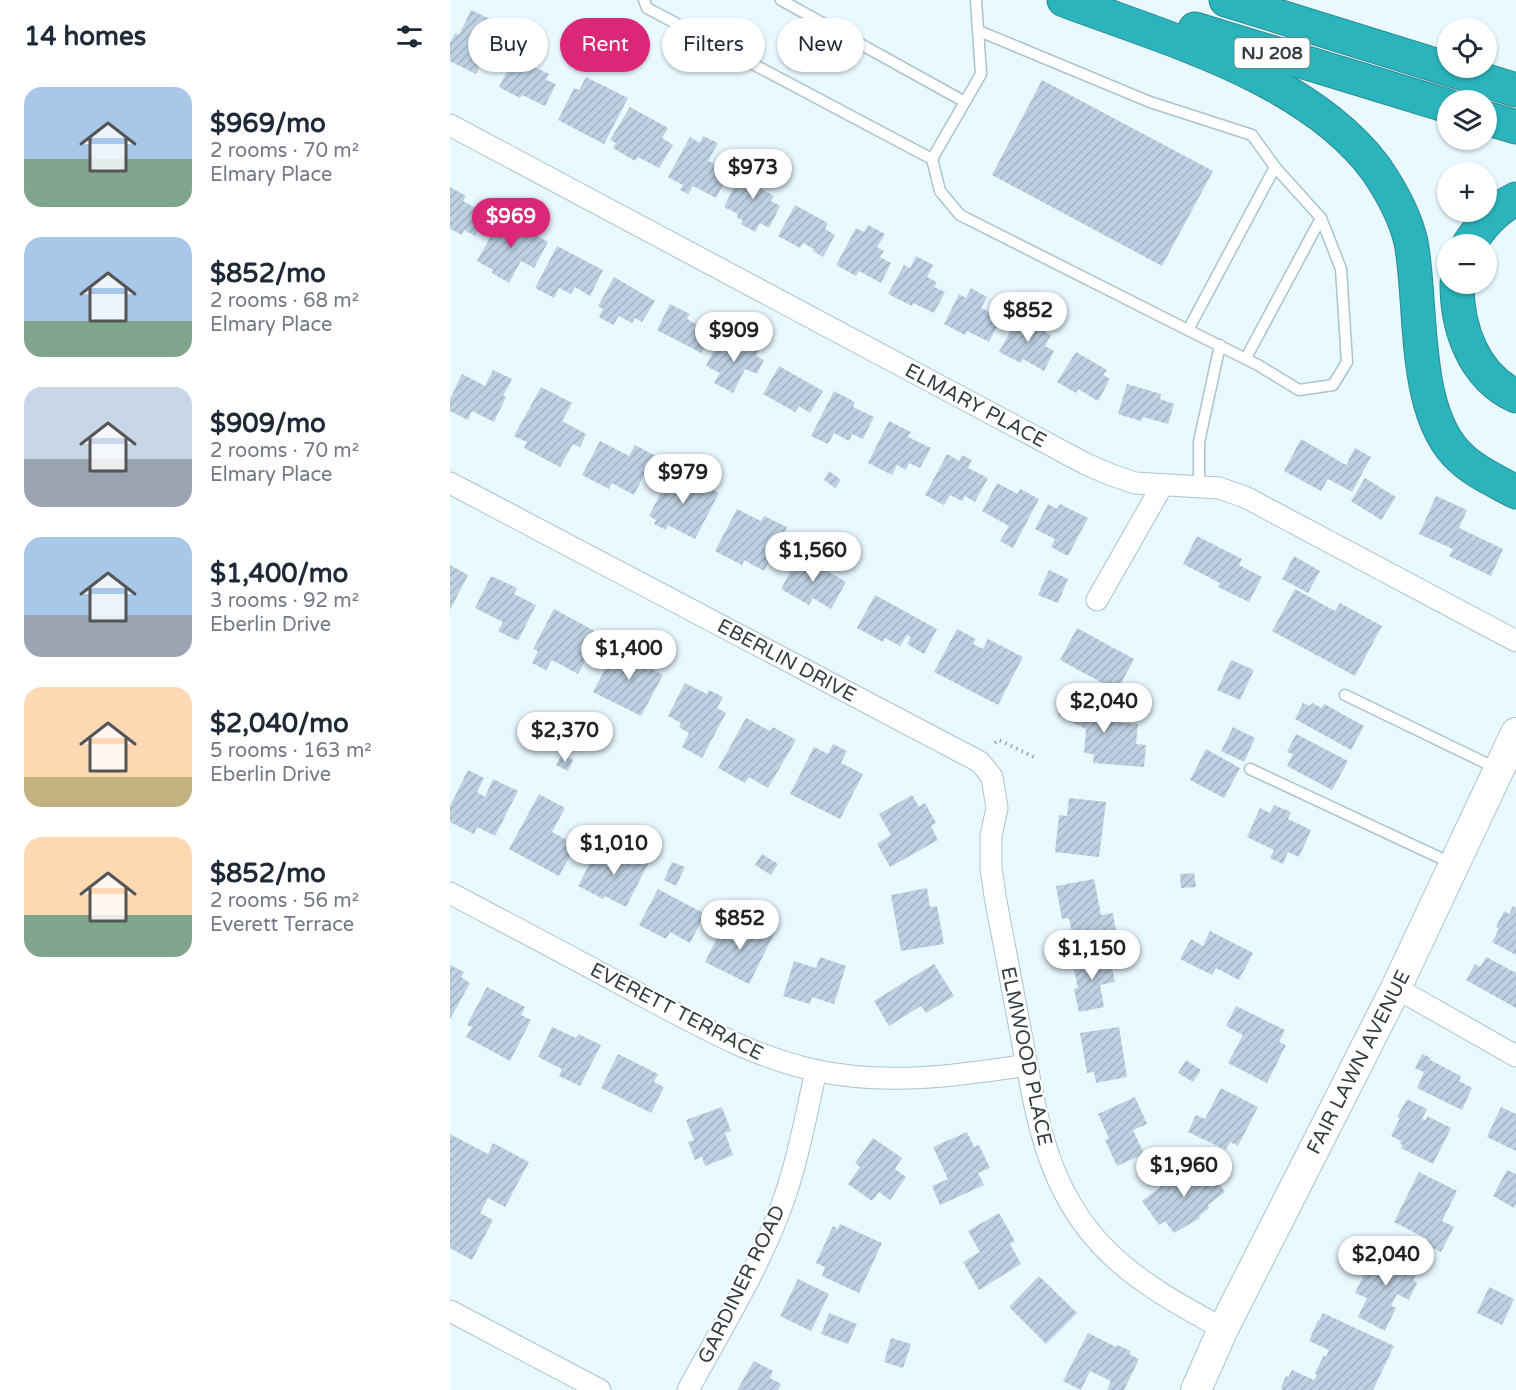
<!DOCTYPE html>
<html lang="en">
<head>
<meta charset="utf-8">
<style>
  :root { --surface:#fff; --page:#f6f6f7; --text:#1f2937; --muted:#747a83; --accent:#db2777 }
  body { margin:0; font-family:"Varela Round",sans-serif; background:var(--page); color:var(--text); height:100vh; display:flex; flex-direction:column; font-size:22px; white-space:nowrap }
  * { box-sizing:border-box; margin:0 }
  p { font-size:20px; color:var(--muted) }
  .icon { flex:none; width:33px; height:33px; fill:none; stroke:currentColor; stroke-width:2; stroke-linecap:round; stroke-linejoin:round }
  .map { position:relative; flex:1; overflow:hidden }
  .drawer { display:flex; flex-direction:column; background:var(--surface); width:450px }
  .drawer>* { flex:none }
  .banner { position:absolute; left:18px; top:18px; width:570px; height:54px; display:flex; gap:12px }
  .fabs { position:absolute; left:987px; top:18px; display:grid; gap:12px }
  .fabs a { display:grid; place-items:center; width:60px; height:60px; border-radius:50%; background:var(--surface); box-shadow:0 2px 4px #0004; font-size:30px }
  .price { position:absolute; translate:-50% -51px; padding:0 14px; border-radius:21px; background:#fff; color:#222; font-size:20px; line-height:39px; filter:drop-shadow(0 2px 3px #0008) }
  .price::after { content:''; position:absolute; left:50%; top:36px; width:18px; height:14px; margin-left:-9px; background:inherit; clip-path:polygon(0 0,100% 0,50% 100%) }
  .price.on { background:var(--accent); color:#fff }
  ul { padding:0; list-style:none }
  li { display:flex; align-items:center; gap:18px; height:150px; padding:0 24px }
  li span { display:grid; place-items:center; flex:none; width:168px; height:120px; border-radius:18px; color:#555 }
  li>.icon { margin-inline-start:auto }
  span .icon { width:72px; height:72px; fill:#fffc; stroke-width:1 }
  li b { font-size:26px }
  h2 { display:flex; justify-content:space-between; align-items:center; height:72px; padding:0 24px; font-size:26px }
  .pill { padding:0 21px; border-radius:27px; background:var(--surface); box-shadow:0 2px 4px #0004; font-size:21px; line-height:54px }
  .pill.on { background:var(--accent); color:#fff }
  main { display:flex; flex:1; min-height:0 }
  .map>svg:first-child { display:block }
  .building { fill:url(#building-hatch) }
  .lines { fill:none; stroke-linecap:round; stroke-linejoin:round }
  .lane-casing { stroke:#aac4ce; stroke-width:13 }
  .street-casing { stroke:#aac4ce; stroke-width:23 }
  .secondary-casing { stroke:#aac4ce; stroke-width:32 }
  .highway-casing { stroke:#2e8b91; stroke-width:35 }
  .path { stroke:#9ba8ae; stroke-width:4; stroke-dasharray:1.5 4.5; stroke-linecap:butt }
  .lane { stroke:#fff; stroke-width:10 }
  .street { stroke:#fff; stroke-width:21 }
  .secondary { stroke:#fff; stroke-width:30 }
  .highway { stroke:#2bb4bc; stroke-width:33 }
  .labels { text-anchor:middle; stroke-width:4.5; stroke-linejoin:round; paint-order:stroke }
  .shield { fill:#fff; stroke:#71787b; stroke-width:1.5 }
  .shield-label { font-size:18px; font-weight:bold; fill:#343e42 }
  .street-label { font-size:20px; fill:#343e42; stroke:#fff }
</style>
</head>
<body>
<main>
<section class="drawer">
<h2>14 homes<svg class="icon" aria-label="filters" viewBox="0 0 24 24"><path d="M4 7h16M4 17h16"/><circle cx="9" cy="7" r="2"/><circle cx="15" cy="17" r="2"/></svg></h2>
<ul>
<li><span style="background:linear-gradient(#a9c7e8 60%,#7fa58c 0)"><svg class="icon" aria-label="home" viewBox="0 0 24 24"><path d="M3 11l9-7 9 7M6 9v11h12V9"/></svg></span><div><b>$969/mo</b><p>2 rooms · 70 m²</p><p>Elmary Place</p></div></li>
<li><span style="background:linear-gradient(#a9c7e8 70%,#7fa58c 0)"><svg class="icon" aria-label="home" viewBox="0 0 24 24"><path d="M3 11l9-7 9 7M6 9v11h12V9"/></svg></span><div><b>$852/mo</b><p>2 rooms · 68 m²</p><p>Elmary Place</p></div></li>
<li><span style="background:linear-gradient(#c9d6e8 60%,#9aa5b1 0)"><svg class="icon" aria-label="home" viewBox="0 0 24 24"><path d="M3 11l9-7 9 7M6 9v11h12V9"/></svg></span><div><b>$909/mo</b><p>2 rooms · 70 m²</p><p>Elmary Place</p></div></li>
<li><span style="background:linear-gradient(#a9c7e8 65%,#9aa5b1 0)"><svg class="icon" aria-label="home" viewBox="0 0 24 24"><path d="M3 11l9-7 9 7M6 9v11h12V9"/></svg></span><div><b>$1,400/mo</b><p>3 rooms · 92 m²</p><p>Eberlin Drive</p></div></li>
<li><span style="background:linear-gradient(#ffd9b3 75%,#c2b280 0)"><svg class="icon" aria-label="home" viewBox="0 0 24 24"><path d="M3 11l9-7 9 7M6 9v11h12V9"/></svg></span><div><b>$2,040/mo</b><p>5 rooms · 163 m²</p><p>Eberlin Drive</p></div></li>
<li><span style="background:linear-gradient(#ffd9b3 65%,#7fa58c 0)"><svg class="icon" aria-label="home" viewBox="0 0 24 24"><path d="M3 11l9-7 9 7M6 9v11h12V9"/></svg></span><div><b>$852/mo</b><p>2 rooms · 56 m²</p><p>Everett Terrace</p></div></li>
</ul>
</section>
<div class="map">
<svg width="1066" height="1390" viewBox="0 0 1066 1390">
  <defs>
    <pattern id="building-hatch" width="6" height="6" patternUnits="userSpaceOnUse" patternTransform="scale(1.5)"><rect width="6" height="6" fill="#bdd1e2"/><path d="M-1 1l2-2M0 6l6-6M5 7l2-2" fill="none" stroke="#a3b4c3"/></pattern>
  </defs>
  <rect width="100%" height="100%" fill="#e8f9ff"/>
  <g class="building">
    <polygon points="21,10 57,27 47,49 40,45 26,74 0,61 0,43 5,33 9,35"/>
    <polygon points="64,57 99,74 96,80 106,84 95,106 72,95 70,98 49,87"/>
    <polygon points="136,77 178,98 154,144 108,120 124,88 129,90"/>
    <polygon points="592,80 763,171 712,266 542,175"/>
    <polygon points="180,107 218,128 212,138 223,145 209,168 188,157 185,161 163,148 166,143 160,140"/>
    <polygon points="253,136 268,143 258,161 267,165 264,170 277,177 266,198 243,186 238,194 230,190 233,185 218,177 240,137 250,143"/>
    <polygon points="309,162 321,168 311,189 324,196 321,201 330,206 319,228 310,223 305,232 291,224 293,220 287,218 288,214 274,207 290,175 297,179 302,168 305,170"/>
    <polygon points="0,187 16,196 13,201 37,215 25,236 14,230 12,235 0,229"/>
    <polygon points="345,205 378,223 375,229 385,235 373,257 363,251 364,249 353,243 350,248 328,236"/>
    <polygon points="52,216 98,242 84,268 71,261 59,283 42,273 43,270 27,261"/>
    <polygon points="418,225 435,234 427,247 434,251 430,257 441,263 431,283 409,271 406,276 386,265 406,228 414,232"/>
    <polygon points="107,246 153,270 140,296 125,287 121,294 109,288 104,298 85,288"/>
    <polygon points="466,256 483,265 477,277 487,282 484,287 495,292 484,313 463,303 462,306 438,294 454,265 460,268"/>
    <polygon points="164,277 205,301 192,322 185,318 182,323 169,316 163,325 149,317 153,309 148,306"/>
    <polygon points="521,288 537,297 531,308 543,314 541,318 549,322 539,342 517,331 515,335 494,324 509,294 516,298"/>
    <polygon points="220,304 240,314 237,319 262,332 251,353 207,330"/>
    <polygon points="577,316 598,327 595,332 601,335 595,346 604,351 594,371 573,359 571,363 549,352 567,319 574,323"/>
    <polygon points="271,337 292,348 296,341 310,348 306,356 314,360 307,374 295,369 283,393 264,383 270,373 256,366"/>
    <polygon points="626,352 657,370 653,375 660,379 648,401 628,389 626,393 607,382"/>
    <polygon points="329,366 373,391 360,413 349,406 345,412 313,394"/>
    <polygon points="43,370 62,379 53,396 56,397 44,422 22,411 18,420 0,411 0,399 12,374 35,386"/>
    <polygon points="677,384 711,394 710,399 724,404 718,424 693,417 691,421 668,414"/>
    <polygon points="91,387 122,403 112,421 136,434 130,447 123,444 110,467 74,448 77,442 64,436"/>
    <polygon points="384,391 405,402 403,407 424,417 413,439 402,434 399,441 384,433 378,444 361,436"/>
    <polygon points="439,421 461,432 458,437 481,448 470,468 459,463 456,470 447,465 442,475 418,463"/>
    <polygon points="851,439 896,465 905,448 921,457 902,492 878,479 871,491 834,471"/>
    <polygon points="150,441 179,456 185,445 204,455 184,495 162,483 159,489 132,475"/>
    <polygon points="497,454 509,461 512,455 522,460 518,468 538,478 525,502 515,496 512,501 500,495 494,505 475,495"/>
    <polygon points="223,469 269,493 245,539 218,525 216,530 204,524 206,520 199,516"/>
    <polygon points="379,471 391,480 385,488 374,480"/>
    <polygon points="915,478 946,497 931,520 901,501"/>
    <polygon points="547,483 568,494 570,489 589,499 563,548 550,541 559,526 532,511"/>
    <polygon points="986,496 1017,510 1009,528 1053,549 1041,576 999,556 1003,549 969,534"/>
    <polygon points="598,504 607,509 610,504 638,518 618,556 601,547 605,539 585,529"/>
    <polygon points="287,509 311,521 314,516 337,527 314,571 294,560 292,565 265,551"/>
    <polygon points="747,536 792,559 789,565 812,577 799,602 768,587 770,583 733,564"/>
    <polygon points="349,555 396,582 381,609 363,598 359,605 331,589"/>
    <polygon points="844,556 870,571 858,593 832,579"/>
    <polygon points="0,565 18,575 0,610"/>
    <polygon points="599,570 618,579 608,603 588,595"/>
    <polygon points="41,576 67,588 64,594 86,605 68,641 48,631 53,622 25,608"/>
    <polygon points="845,589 885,611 890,603 932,626 905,676 822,631"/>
    <polygon points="425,595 487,629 474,654 457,644 461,637 457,635 450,646 435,638 433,642 407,628"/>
    <polygon points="104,609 150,634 128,674 102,660 96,670 82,663 88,651 83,649"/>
    <polygon points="627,628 684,659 667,691 610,660"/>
    <polygon points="507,629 526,639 523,644 533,649 538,639 573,657 548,705 484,672"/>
    <polygon points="167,646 191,658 193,654 206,662 202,669 213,675 191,716 143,692"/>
    <polygon points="781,660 804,670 790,700 767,690"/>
    <polygon points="235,683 257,694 259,690 273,697 267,708 276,713 252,758 232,747 239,733 229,727 231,723 218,716"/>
    <polygon points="620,690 652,706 651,721 688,724 686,744 696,745 694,767 643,763 644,754 634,753 636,729 608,715"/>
    <polygon points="853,703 860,706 862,703 872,708 874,704 914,726 901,750 845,719"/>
    <polygon points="296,718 320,731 323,727 346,740 318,788 299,777 295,783 268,768"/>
    <polygon points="783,727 805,738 794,762 771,751"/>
    <polygon points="846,734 898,761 882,790 837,766 843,754 837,752"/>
    <polygon points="383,744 397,751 391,763 413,774 390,819 340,794 364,747 378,754"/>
    <polygon points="756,749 790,768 774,798 740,780"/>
    <polygon points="112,754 123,760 118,771 106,765"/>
    <polygon points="18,770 34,778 27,792 35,797 43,779 68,791 45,836 27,827 24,834 0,822 0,806"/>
    <polygon points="89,794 115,808 102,832 126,845 109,876 59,849"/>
    <polygon points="462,795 469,807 475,803 486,823 481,826 488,840 440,867 427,844 441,835 429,814"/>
    <polygon points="619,798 656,802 649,857 605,852 609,815 617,816"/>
    <polygon points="824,805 841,812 838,819 861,830 849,857 838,852 833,864 820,858 824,850 797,837 810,808 820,813"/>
    <polygon points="173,848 199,862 176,907 155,896 153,899 128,886 147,850 167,860"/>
    <polygon points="312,854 328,864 321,875 305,865"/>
    <polygon points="222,862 235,867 226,886 214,880"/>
    <polygon points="744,873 746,887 731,888 730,874"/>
    <polygon points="644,879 651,915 663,913 666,932 623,940 619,918 612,919 606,886"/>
    <polygon points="477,888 480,907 487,906 494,944 451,951 441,895"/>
    <polygon points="208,889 255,914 240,943 220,932 216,939 189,925"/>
    <polygon points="1063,906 1066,908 1066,955 1042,942 1049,929 1046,927 1054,911 1059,914"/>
    <polygon points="304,922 325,932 299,984 255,962 275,923 298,934"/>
    <polygon points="760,931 803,953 789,980 766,968 762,975 730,959 741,939 753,946"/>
    <polygon points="659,954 665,982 650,985 654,1007 629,1012 624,989 628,988 622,962"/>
    <polygon points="370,957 396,966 384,1004 362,997 360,1004 333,996 344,961 366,968"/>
    <polygon points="1036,957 1066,973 1066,1008 1016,980 1025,964 1030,967"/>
    <polygon points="484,964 504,996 476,1013 471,1006 439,1026 424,1001"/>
    <polygon points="0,965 14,972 11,977 20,983 0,1019"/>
    <polygon points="37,987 75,1007 71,1015 81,1020 60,1061 16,1037 22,1027 17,1025"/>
    <polygon points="786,1006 835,1030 829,1042 836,1045 817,1083 778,1063 793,1035 776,1026"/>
    <polygon points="102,1027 126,1038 128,1034 151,1045 130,1086 109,1076 112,1069 88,1057"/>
    <polygon points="669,1027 677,1077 646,1083 644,1072 637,1073 630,1033"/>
    <polygon points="168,1054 208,1074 204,1082 214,1087 201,1113 151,1088"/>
    <polygon points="972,1054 981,1058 980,1060 1011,1076 1009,1081 1022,1088 1012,1110 967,1088 974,1072 965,1068"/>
    <polygon points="736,1060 751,1070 743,1082 728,1073"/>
    <polygon points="771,1088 808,1107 788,1146 780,1142 776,1150 738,1132 746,1115 755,1119"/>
    <polygon points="685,1097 697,1124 683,1130 694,1154 667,1166 655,1140 659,1138 648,1114"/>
    <polygon points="957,1099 977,1109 972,1119 976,1120 977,1116 1001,1128 983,1164 951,1148 953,1145 950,1144 951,1141 941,1136 950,1118 947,1117"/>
    <polygon points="272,1107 281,1131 275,1133 283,1155 255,1166 252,1157 245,1160 238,1142 244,1140 236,1120"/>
    <polygon points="1051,1107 1066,1114 1066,1151 1037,1137"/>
    <polygon points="517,1132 524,1147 529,1145 540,1168 528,1173 534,1185 490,1205 482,1186 498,1179 483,1147"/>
    <polygon points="0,1134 38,1154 43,1143 79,1162 55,1207 38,1198 30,1213 43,1220 22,1260 0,1248"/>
    <polygon points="423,1138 452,1158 445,1169 456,1177 440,1200 429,1192 422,1201 398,1184 410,1167 405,1163"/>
    <polygon points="744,1162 754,1175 760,1171 775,1192 758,1205 759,1208 749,1216 750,1218 724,1233 715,1221 709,1225 692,1201"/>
    <polygon points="1057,1170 1066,1174 1066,1203 1064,1208 1043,1196"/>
    <polygon points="969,1172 1007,1191 992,1221 1004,1227 991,1252 975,1244 977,1239 944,1222"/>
    <polygon points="549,1213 565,1241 560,1244 571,1264 529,1290 513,1262 530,1252 518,1231"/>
    <polygon points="390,1224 432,1243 409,1293 372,1276 375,1267 366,1263 383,1226 388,1229"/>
    <polygon points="944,1250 972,1264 963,1280 967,1283 959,1300 947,1294 941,1306 946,1308 935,1331 908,1317 917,1298 905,1293 923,1256 938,1263"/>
    <polygon points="589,1276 627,1313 596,1344 559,1307"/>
    <polygon points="348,1279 379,1294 361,1331 330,1316"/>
    <polygon points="1039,1287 1064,1299 1052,1325 1027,1313"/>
    <polygon points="379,1313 407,1324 398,1344 371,1334"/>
    <polygon points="873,1313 944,1346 923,1390 832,1390 831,1387 836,1376 838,1377 842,1370 864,1380 867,1375 865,1373 874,1355 876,1357 879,1350 859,1341 868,1320 869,1321"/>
    <polygon points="638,1333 666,1347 667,1345 681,1351 679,1354 689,1359 674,1390 657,1390 661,1381 640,1371 631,1390 613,1381"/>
    <polygon points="441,1338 461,1344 453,1368 434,1362"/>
    <polygon points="304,1361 323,1371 320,1378 331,1384 328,1390 287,1390"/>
  </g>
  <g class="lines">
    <defs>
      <g id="lane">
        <polyline points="194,0 197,8 482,159 531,74 526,0"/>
        <polyline points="331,0 515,102"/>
        <polyline points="529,31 700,102 802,135 825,167"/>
        <polyline points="482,159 490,191 510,215 738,330"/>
        <polygon points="825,167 871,218 891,269 897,362 883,385 849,390 808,365 738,330"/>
        <polyline points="796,358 871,218"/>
        <polyline points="749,486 749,442 770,345"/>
        <polyline points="895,695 1048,769"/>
        <polyline points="800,769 1001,863"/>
      </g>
      <g id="street">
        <polyline points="0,125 636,464 659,474 685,483 769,488 795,497 1066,641"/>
        <path d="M0 483 530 762 542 777 547 808 541 836V868L545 896C554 943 563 991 572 1039 588 1125 599 1202 670 1263 701 1290 738 1309 773 1329"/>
        <polyline points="647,600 712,486"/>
        <path d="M0 893C64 927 129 961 193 996 248 1025 303 1057 364 1070 435 1086 507 1076 577 1065"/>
        <polyline points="946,988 1066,1056"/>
        <polyline points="0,1311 150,1390"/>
        <path d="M238 1390C274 1324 315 1259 338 1187 350 1150 357 1110 366 1071"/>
      </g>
      <polyline id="secondary" points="746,1390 773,1329 946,988 1066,733"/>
      <g id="highway">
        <path d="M614 0C717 39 858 77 926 169 941 191 955 216 961 242 973 305 961 415 1012 459 1027 473 1048 482 1066 492"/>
        <polyline points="776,0 1066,90"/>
        <polyline points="745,29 998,106"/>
        <polyline points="1036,118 1066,127"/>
        <path d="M1019 244C1032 225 1045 209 1066 199"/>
        <path d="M1007 284C1007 328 1023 376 1066 396"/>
      </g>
    </defs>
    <use href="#lane" class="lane-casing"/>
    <use href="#street" class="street-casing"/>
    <use href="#secondary" class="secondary-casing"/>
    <use href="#highway" class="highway-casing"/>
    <polyline class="path" points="545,743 549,740 586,758"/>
    <use href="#lane" class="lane"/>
    <use href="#street" class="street"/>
    <use href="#secondary" class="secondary"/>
    <use href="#highway" class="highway"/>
  </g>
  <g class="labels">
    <rect class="shield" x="784.5" y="38" width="75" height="30" rx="4.5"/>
    <g class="shield-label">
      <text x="822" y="59">NJ 208</text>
    </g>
    <g class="street-label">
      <text transform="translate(526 405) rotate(28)" y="7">ELMARY PLACE</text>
      <text transform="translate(337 660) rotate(28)" y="7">EBERLIN DRIVE</text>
      <text transform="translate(227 1011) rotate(27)" y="7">EVERETT TERRACE</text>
      <text transform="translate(577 1056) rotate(78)" y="7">ELMWOOD PLACE</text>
      <text transform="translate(908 1062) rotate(-63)" y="7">FAIR LAWN AVENUE</text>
      <text transform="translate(291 1284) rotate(-64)" y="7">GARDINER ROAD</text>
    </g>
  </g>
</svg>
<div class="fabs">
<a><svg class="icon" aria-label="locate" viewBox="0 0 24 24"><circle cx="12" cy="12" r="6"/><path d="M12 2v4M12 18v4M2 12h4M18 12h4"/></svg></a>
<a><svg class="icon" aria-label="layers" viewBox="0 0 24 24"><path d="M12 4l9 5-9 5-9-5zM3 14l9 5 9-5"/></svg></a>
<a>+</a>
<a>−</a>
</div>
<b class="price" style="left:303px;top:200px">$973</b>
<b class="price on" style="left:61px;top:249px">$969</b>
<b class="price" style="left:578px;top:343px">$852</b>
<b class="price" style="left:284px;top:363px">$909</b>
<b class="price" style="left:233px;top:505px">$979</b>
<b class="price" style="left:363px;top:583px">$1,560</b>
<b class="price" style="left:179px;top:681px">$1,400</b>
<b class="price" style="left:654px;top:734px">$2,040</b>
<b class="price" style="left:115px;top:763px">$2,370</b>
<b class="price" style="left:164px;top:876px">$1,010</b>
<b class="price" style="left:290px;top:951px">$852</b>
<b class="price" style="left:642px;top:981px">$1,150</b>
<b class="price" style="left:734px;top:1198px">$1,960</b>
<b class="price" style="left:936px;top:1287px">$2,040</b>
<div class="banner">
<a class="pill">Buy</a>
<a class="pill on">Rent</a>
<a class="pill">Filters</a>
<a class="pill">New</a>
</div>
</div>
</main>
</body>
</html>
